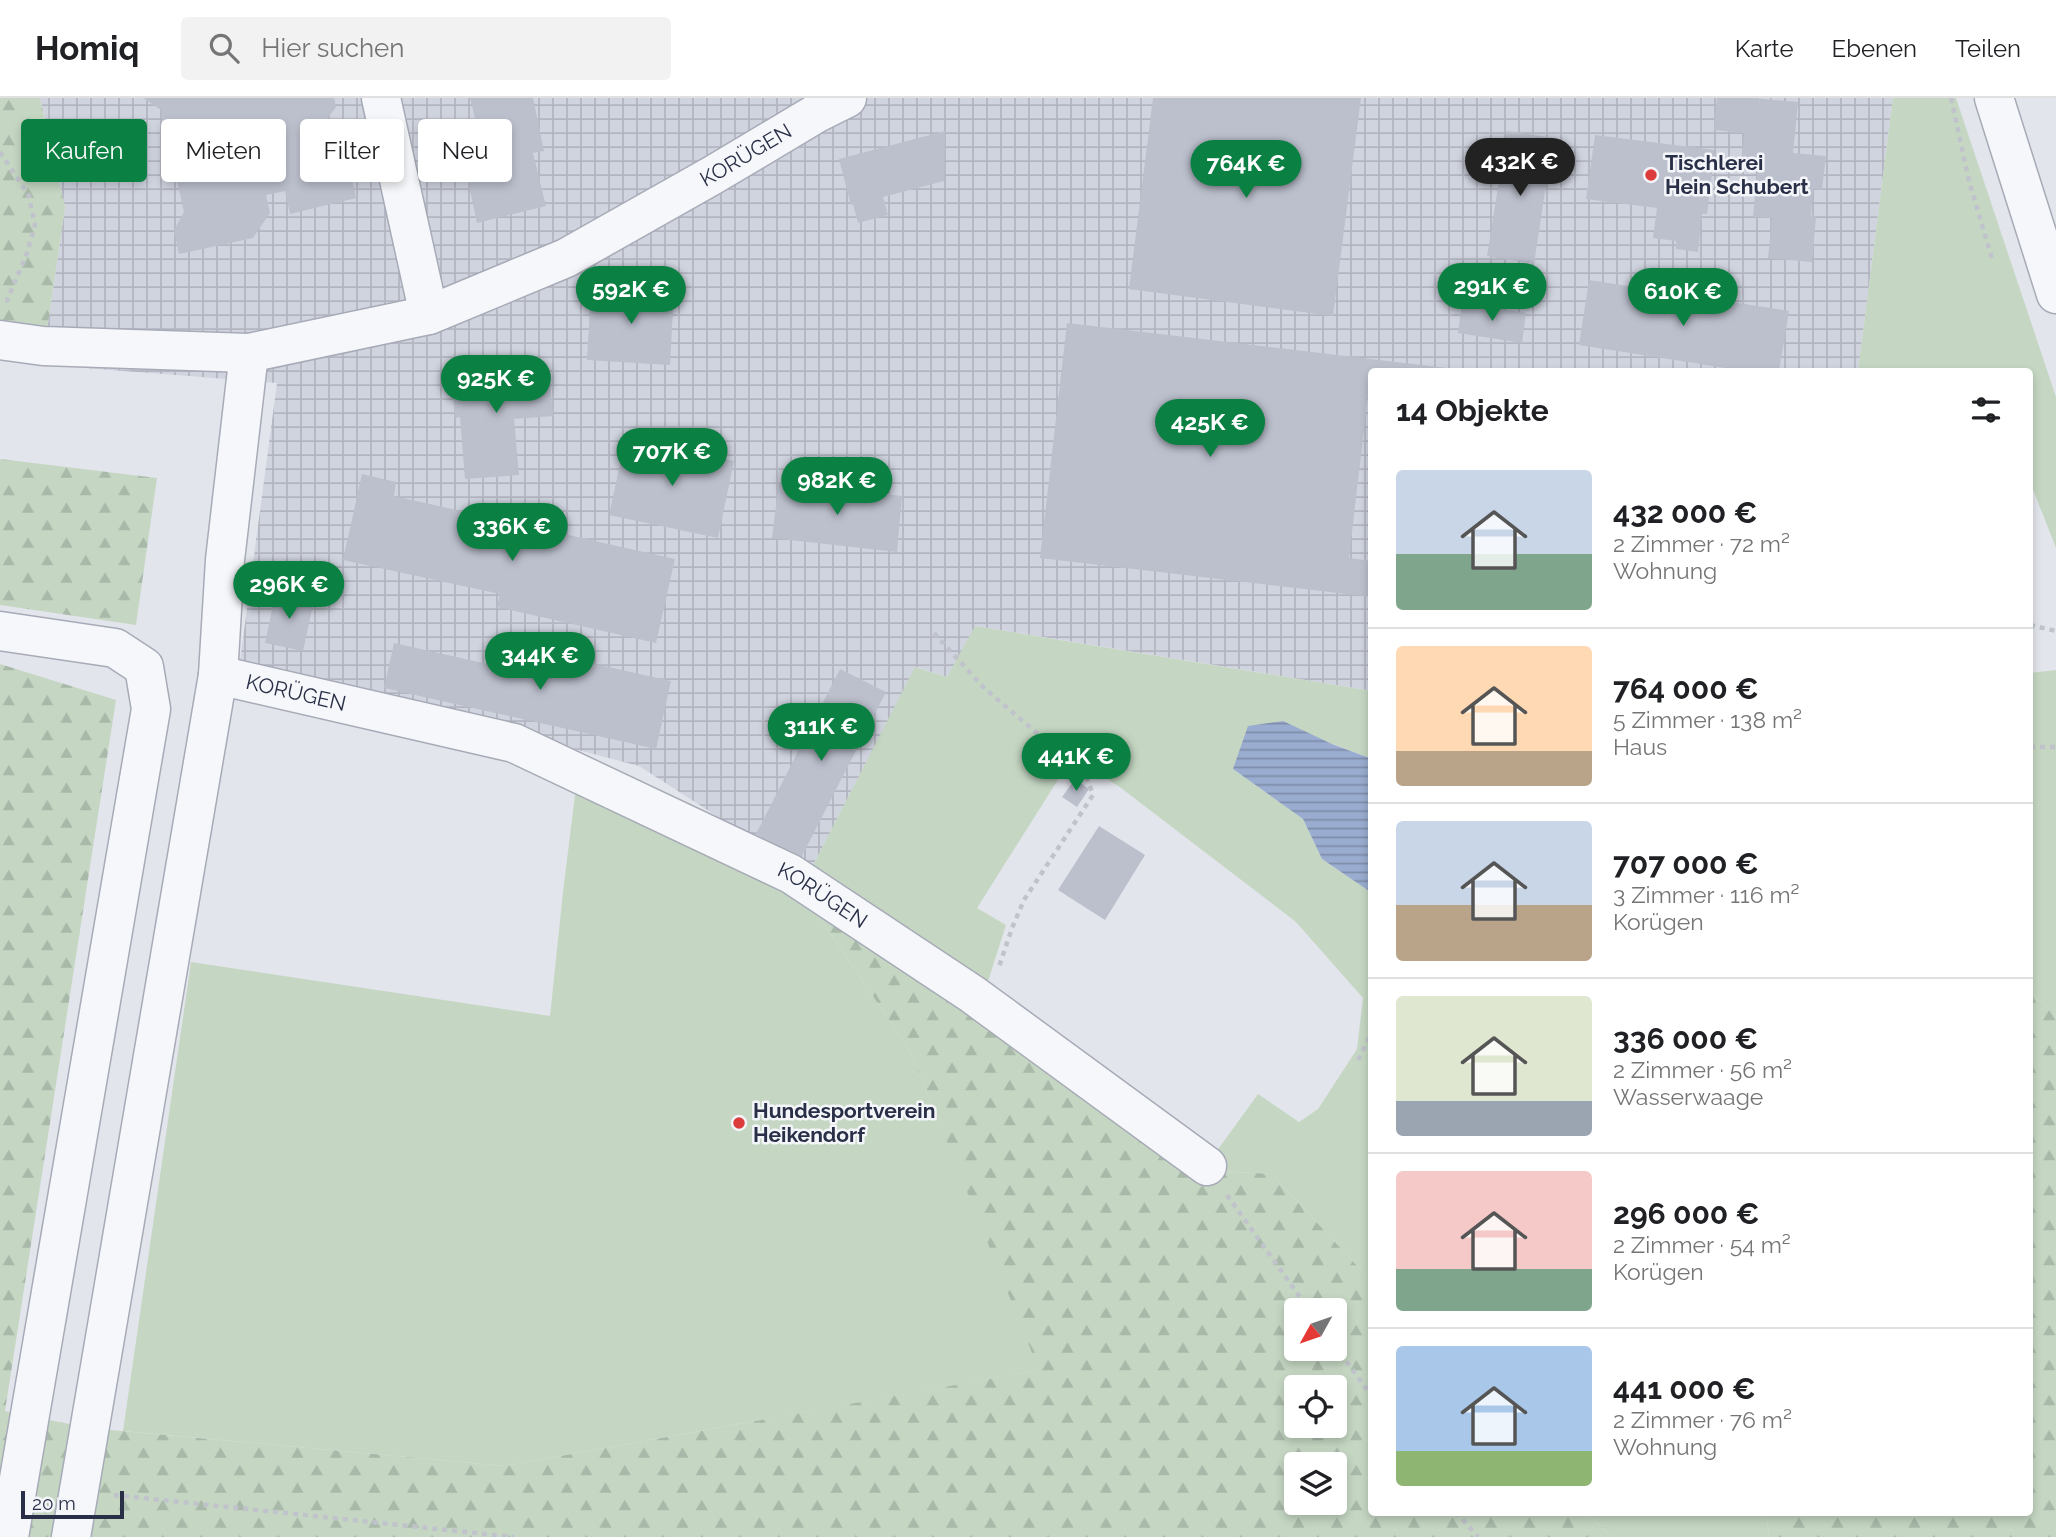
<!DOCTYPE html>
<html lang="de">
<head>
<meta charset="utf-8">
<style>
  :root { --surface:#fff; --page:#f2f2f2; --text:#202124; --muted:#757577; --line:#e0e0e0; --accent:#0b8043 }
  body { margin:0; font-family:Raleway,sans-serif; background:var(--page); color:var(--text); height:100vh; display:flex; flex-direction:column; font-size:26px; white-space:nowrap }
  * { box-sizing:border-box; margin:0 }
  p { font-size:23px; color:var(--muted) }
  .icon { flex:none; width:38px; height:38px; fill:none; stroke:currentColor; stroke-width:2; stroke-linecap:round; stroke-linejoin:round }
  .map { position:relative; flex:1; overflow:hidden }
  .sheet { position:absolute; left:1368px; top:270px; width:665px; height:1148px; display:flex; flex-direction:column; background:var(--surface); border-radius:7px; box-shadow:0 4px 10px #0003 }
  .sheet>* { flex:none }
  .top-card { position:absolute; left:21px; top:21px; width:665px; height:63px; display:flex; gap:14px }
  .needle { width:46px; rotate:230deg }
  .tools { position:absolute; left:1284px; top:1200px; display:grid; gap:14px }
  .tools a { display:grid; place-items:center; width:63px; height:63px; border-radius:7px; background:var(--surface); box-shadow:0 4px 10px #0003; font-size:35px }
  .scale { position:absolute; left:21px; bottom:18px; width:103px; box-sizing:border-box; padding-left:7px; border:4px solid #282f47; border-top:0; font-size:19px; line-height:24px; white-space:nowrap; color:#282f47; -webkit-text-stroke:5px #f3f5f9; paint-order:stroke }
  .price { position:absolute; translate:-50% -60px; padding:0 16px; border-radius:24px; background:var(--accent); color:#fff; font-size:23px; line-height:46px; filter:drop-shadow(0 2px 4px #0008) }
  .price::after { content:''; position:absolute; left:50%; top:42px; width:21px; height:16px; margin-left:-10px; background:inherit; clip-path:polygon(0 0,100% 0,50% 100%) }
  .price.on { background:#222; color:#fff }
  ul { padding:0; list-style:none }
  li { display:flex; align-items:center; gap:21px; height:175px; padding:0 28px }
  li+li { border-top:2px solid var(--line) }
  li span { display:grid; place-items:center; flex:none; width:196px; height:140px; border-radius:7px; color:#555 }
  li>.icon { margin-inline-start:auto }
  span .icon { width:84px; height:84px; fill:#fffc; stroke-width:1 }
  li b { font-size:30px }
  h2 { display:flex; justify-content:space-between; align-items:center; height:84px; padding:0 28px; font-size:30px }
  .tag { padding:0 24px; border-radius:7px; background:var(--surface); box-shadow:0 4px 10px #0003; font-size:24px; line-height:63px }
  .tag.on { background:var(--accent); color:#fff }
  header { display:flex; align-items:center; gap:42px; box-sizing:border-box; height:98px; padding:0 35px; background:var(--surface); border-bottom:2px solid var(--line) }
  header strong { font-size:33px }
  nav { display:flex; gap:38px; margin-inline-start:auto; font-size:24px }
  .search { width:490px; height:63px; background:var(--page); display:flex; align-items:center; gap:18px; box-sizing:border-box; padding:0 24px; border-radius:7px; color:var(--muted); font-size:26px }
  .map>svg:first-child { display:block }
  .industrial { fill:url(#industrial-grid) }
  .green { fill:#c5d7c3 }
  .forest { fill:url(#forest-firs); fill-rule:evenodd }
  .water { fill:url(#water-rules) }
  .building { fill:#bcc0cd }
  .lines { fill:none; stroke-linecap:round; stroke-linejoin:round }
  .minor-casing { stroke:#a7abb7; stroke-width:41 }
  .path { stroke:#c0c3cb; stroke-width:4.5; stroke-dasharray:5 5; stroke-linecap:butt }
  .minor { stroke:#f6f7fa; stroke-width:38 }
  .poi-dot { fill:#dd3c3d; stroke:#f3f5f9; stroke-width:2.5 }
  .labels { text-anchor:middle; stroke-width:5; stroke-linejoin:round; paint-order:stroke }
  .street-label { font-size:21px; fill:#282f47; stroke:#f3f5f9 }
  .poi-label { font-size:21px; font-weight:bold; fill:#282f47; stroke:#f3f5f9; text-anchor:start }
</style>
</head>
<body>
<header>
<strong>Homiq</strong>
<div class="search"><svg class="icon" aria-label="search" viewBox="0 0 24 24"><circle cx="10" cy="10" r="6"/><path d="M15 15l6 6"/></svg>Hier suchen</div>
<nav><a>Karte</a><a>Ebenen</a><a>Teilen</a></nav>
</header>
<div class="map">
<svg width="2056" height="1439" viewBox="0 0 2056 1439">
  <defs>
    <pattern id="industrial-grid" width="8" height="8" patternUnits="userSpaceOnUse" patternTransform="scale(1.75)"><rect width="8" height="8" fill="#d0d4df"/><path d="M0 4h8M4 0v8" fill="none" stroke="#b3b6c1"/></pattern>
    <pattern id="forest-firs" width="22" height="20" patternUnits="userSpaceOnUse" patternTransform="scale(1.75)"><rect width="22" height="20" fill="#c5d7c3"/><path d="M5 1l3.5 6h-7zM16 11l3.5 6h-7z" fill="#a9b9a9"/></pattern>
    <pattern id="water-rules" width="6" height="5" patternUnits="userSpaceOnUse" patternTransform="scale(1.75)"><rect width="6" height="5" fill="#9aadd0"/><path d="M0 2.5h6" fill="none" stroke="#7e8dab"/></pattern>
  </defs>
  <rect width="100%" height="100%" fill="#e3e5ec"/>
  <polygon class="industrial" points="40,0 1893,0 1858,273 1372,273 1372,593 976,528 947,579 916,569 808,777 639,668 240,563 277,285 85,270 46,239 65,109"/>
  <g class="green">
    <polygon points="1893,0 1956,0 2056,299 2056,450 2030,384 2030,273 1858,273"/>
    <polygon points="975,528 1372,593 1372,661 1333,646 1233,671 1303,721 1322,761 1372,795 1372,1184 1272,1076 1203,1072 1258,996 1299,1024 1318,1011 1357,951 1363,900 1296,824 1121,690 1073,658 977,810 1006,827 984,896 808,777 915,569 947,579"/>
    <polygon points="2056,572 2056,919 2030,893 2030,575"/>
    <polygon points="577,681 795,783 910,953 1040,1272 505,1368 123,1333 191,864 550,918 563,794"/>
    <polygon points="1586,1414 1766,1414 1769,1439 1611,1439"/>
  </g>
  <g class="forest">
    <polygon points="0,0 40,0 65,109 46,239 0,232"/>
    <polygon points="0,361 157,380 136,527 0,507"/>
    <path d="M0 566 116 602 5 1313 89 1330 505 1368 1039 1272 910 953 795 783 1203 1072 1272 1076 1372 1184V1414H1586L1611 1439H0ZM1297 1213H1335V1251H1297ZM1297 1290H1335V1328H1297ZM1297 1367H1335V1405H1297Z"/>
    <polygon points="2030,893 2056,919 2056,1439 1769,1439 1766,1414 2030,1414"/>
  </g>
  <polygon class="water" points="1283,623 1332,646 1372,661 1372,795 1322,761 1303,721 1233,671 1248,628"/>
  <g class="building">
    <polygon points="143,0 334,0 336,9 325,24 328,37 345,48 356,100 290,116 285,93 266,97 270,115 253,140 179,156 174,132 184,114 161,12"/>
    <polygon points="470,0 533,0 544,53 533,55 546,108 477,125 465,70 486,65"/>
    <polygon points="1153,0 1361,0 1333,218 1129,191"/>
    <polygon points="1717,0 1752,0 1798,4 1793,55 1826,58 1822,92 1813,91 1811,118 1816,119 1812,164 1768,160 1772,120 1753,119 1758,68 1741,67 1744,35 1714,32"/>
    <polygon points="945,33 944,83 883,99 888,117 858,125 853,106 851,107 839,61"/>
    <polygon points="1507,33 1553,40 1534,166 1487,158"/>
    <polygon points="1595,37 1715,52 1707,116 1702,116 1698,154 1676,151 1676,143 1653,140 1657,110 1586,101"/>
    <polygon points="1589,182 1789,213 1779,273 1745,273 1579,247"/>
    <polygon points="591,189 674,194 670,267 587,262"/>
    <polygon points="1462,205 1526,215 1522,245 1458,235"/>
    <polygon points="1067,225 1455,271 1455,273 1372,273 1372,297 1368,297 1349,460 1372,463 1372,499 1040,460"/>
    <polygon points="497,266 498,275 549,271 553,318 514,321 519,377 465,381 460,319 455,320 451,270"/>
    <polygon points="626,339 734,363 718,440 609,417"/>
    <polygon points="362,376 396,384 394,398 675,461 656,545 497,509 500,496 343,462"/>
    <polygon points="779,384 902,398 897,454 772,440"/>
    <polygon points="276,493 314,502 303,553 265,545"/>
    <polygon points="394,545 519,573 524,550 671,583 656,651 384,590"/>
    <polygon points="840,571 886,594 801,760 756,736"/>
    <polygon points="1075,681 1089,691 1077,709 1062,699"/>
    <polygon points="1099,728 1145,757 1105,822 1058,792"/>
  </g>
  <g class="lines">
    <defs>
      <g id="minor">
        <polyline points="381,0 429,217"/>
        <polyline points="1994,0 2056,196"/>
        <path id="s1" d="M0 242 43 248 249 255 429 217 566 160 713 77 817 15 847 0"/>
        <polyline points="0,533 115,550 144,569 151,611 9,1439"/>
        <path id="s2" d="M218 577 514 645 791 776 972 896 1207 1068"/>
        <polyline points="71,1439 218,577 225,462 249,255"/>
      </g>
    </defs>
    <use href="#minor" class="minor-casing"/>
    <g class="path">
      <polyline points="1951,0 1969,83 1993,164"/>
      <polyline points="0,54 29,98 35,127 26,158 7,202 10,206"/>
      <polyline points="2030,527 2056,533"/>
      <polyline points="934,535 983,589 1086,677 1093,697 1024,802 1012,830 999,869"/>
      <polyline points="2030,649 2056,649"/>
      <polyline points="1358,962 1372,934"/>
      <polyline points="1227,1097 1310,1213"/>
      <polyline points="1335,1247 1372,1299"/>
      <polyline points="114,1397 514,1439"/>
      <polyline points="1456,1414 1478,1439"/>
    </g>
    <use href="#minor" class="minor"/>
  </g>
  <g class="poi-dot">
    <circle cx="1651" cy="77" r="7"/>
    <circle cx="739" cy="1025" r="7"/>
  </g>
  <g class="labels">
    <g class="street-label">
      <text dy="7" stroke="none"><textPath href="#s1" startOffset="789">KORÜGEN</textPath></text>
      <text dy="7" stroke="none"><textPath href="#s2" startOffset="80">KORÜGEN</textPath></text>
      <text dy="7" stroke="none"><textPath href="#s2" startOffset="648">KORÜGEN</textPath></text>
    </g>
    <g class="poi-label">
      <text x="1665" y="72">Tischlerei<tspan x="1665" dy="24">Hein Schubert</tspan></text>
      <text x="753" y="1020">Hundesportverein<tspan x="753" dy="24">Heikendorf</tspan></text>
    </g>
  </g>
</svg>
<div class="tools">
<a><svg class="needle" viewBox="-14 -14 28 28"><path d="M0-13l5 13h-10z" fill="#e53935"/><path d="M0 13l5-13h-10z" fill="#757577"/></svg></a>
<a><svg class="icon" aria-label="locate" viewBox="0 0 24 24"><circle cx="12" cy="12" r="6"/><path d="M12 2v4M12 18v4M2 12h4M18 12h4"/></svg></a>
<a><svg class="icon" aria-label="layers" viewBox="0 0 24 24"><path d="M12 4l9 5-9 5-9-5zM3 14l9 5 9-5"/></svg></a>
</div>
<div class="scale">20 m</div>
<b class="price on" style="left:1520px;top:100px">432K €</b>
<b class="price" style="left:1246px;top:102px">764K €</b>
<b class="price" style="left:1492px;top:225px">291K €</b>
<b class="price" style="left:631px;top:228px">592K €</b>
<b class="price" style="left:1683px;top:230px">610K €</b>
<b class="price" style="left:496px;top:317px">925K €</b>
<b class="price" style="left:1210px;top:361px">425K €</b>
<b class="price" style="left:672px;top:390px">707K €</b>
<b class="price" style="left:837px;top:419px">982K €</b>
<b class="price" style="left:512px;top:465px">336K €</b>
<b class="price" style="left:289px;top:523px">296K €</b>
<b class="price" style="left:540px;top:594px">344K €</b>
<b class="price" style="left:821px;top:665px">311K €</b>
<b class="price" style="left:1076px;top:695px">441K €</b>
<div class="top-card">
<a class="tag on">Kaufen</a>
<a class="tag">Mieten</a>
<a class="tag">Filter</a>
<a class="tag">Neu</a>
</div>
<section class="sheet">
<h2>14 Objekte<svg class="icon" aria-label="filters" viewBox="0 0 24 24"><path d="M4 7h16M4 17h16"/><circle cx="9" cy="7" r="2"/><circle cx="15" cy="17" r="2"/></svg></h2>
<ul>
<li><span style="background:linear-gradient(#c9d6e8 60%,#7fa58c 0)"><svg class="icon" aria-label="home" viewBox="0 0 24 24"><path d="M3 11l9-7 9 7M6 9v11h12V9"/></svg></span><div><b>432 000 €</b><p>2 Zimmer · 72 m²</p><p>Wohnung</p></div></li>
<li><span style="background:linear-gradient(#ffd9b3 75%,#b9a48a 0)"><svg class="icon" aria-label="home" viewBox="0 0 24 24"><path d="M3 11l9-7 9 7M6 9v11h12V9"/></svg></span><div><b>764 000 €</b><p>5 Zimmer · 138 m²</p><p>Haus</p></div></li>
<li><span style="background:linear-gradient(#c9d6e8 60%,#b9a48a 0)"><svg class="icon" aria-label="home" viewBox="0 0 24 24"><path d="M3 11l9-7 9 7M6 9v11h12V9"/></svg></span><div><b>707 000 €</b><p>3 Zimmer · 116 m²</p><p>Korügen</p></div></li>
<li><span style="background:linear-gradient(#dfe7d0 75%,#9aa5b1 0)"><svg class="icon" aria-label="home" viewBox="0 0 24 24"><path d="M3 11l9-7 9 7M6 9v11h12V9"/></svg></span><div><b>336 000 €</b><p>2 Zimmer · 56 m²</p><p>Wasserwaage</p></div></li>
<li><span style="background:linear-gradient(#f6c9c9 70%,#7fa58c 0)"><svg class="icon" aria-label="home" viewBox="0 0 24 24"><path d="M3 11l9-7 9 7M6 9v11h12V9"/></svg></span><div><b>296 000 €</b><p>2 Zimmer · 54 m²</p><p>Korügen</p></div></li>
<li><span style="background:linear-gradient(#a9c7e8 75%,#8fb573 0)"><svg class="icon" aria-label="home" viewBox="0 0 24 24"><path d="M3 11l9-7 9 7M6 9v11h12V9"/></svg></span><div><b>441 000 €</b><p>2 Zimmer · 76 m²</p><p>Wohnung</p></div></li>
</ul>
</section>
</div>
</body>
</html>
